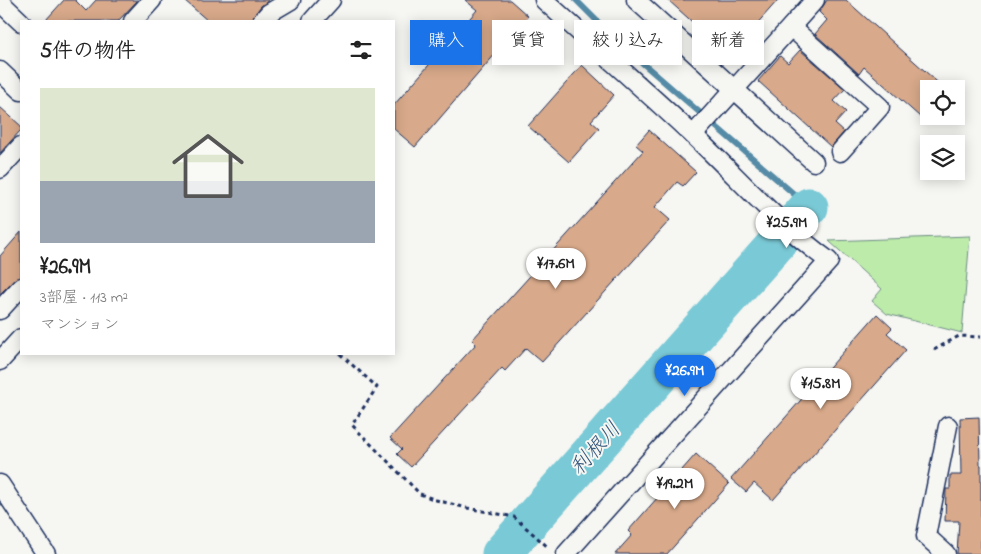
<!DOCTYPE html>
<html lang="ja">
<head>
<meta charset="utf-8">
<style>
  :root { --surface:#fff; --page:#f6f6f6; --text:#222; --muted:#767676; --line:#e0e0e0; --accent:#1a73e8 }
  body { margin:0; font-family:"Indie Flower","Klee One",sans-serif; background:var(--page); color:var(--text); height:100vh; display:flex; flex-direction:column; font-size:19px; white-space:nowrap }
  * { box-sizing:border-box; margin:0 }
  p { font-size:16px; color:var(--muted) }
  .icon { flex:none; width:28px; height:28px; fill:none; stroke:currentColor; stroke-width:2; stroke-linecap:round; stroke-linejoin:round }
  .map { position:relative; flex:1; overflow:hidden }
  .sheet { position:absolute; left:20px; top:20px; width:375px; height:335px; display:flex; flex-direction:column; background:var(--surface); border-radius:0px; box-shadow:0 2px 12px #0003 }
  .sheet>* { flex:none }
  .top-card { position:absolute; left:410px; top:20px; width:475px; height:45px; display:flex; gap:10px }
  .controls { position:absolute; left:920px; top:80px; display:grid; gap:10px }
  .controls a { display:grid; place-items:center; width:45px; height:45px; border-radius:0px; background:var(--surface); box-shadow:0 2px 12px #0003; font-size:25px }
  .price { position:absolute; translate:-50% -42px; padding:0 11px; border-radius:18px; background:#fff; color:#222; font-size:16px; line-height:32px; filter:drop-shadow(0 1px 2px #0008) }
  .price::after { content:''; position:absolute; left:50%; top:30px; width:15px; height:11px; margin-left:-8px; background:inherit; clip-path:polygon(0 0,100% 0,50% 100%) }
  .price.selected { background:var(--accent); color:#fff }
  ul { padding:0; list-style:none }
  li { display:grid; align-content:center; gap:10px; height:265px; padding:0 20px }
  li+li { border-top:1px solid var(--line) }
  li span { display:grid; place-items:center; height:155px; border-radius:0px; color:#555 }
  li>.icon { margin-inline-start:auto }
  span .icon { width:90px; height:90px; fill:#fffc; stroke-width:1 }
  li b { font-size:21px }
  h2 { display:flex; justify-content:space-between; align-items:center; height:60px; padding:0 20px; font-size:21px }
  .tag { padding:0 18px; border-radius:0px; background:var(--surface); box-shadow:0 2px 12px #0003; font-size:18px; line-height:45px }
  .tag.selected { background:var(--accent); color:#fff }
  .map>svg:first-child { display:block }
  .green { fill:#bdeba9; stroke:#6c8d84 }
  .lines { fill:none; stroke-linecap:round; stroke-linejoin:round }
  .stream { stroke:#548ba6; stroke-width:6 }
  .river { stroke:#7ac9d6; stroke-width:39 }
  .building { fill:#d8a98a; stroke:#1b2f5e }
  .minor-casing { stroke:#1b2f5e; stroke-width:21 }
  .path { stroke:#1b2f5e; stroke-width:3; stroke-dasharray:4 4; stroke-linecap:butt }
  .minor { stroke:#f6f6f2; stroke-width:18 }
  .labels { text-anchor:middle; stroke-width:4; stroke-linejoin:round; paint-order:stroke }
  .water-label { font-size:21px; font-style:italic; fill:#33567c; stroke:#f6f6f2 }
</style>
</head>
<body>
<div class="map">
<svg width="981" height="554" viewBox="0 0 981 554">
  <rect width="100%" height="100%" fill="#f6f6f2"/>
  <filter id="ink" filterUnits="userSpaceOnUse"><feTurbulence type="fractalNoise" baseFrequency=".02" numOctaves="2"/><feDisplacementMap in="SourceGraphic" scale="10" xChannelSelector="R" yChannelSelector="G"/><feConvolveMatrix kernelMatrix="1 2 1 2 8 2 1 2 1" color-interpolation-filters="sRGB"/></filter>
  <g filter="url(#ink)">
    <polygon class="green" points="970,236 962,333 887,314 872,301 882,289 829,241"/>
    <g class="lines">
      <polyline class="stream" points="576,0 617,41 809,207"/>
      <polyline class="river" points="501,554 809,207"/>
    </g>
    <g class="building">
      <polygon points="64,0 75,0 86,11 96,0 138,0 118,21 45,21"/>
      <polygon points="184,0 269,0 261,6 250,21 208,21"/>
      <polygon points="465,0 510,0 528,16 415,147 394,129 394,105 477,10"/>
      <polygon points="668,0 778,0 729,55"/>
      <polygon points="827,0 846,0 945,89 929,89 929,107 920,117 864,67 859,74 815,34 827,20 819,12"/>
      <polygon points="800,50 845,89 834,101 846,112 835,124 844,132 831,147 758,81 780,56 788,63"/>
      <polygon points="582,65 614,95 591,121 599,128 569,162 528,126"/>
      <polygon points="0,107 21,126 21,130 0,153"/>
      <polygon points="649,130 696,172 683,186 677,182 655,207 670,220 542,362 526,348 505,371 502,368 411,467 397,454 402,449 390,438 476,344 472,340 643,151 636,145"/>
      <polygon points="21,232 21,277 14,280 0,294 0,256"/>
      <polygon points="877,314 892,328 887,333 906,350 773,500 754,483 746,492 731,479"/>
      <polygon points="979,417 980,465 981,465 981,554 957,554 959,521 945,521 946,489 950,489 950,475 961,475 960,418"/>
      <polygon points="696,454 729,484 667,554 615,554 632,535 628,531"/>
    </g>
    <g class="lines">
      <defs>
        <g id="minor">
          <path d="M544 0C593 45 644 89 693 135 738 177 779 225 829 261L566 554"/>
          <polyline points="636,0 814,162"/>
          <polyline points="0,2 21,22"/>
          <polyline points="133,21 152,0"/>
          <polyline points="262,21 269,13 291,0"/>
          <polyline points="312,21 331,0"/>
          <polyline points="791,27 880,107 840,152"/>
          <polyline points="0,71 21,91"/>
          <polyline points="693,135 815,0"/>
          <polyline points="0,169 21,146"/>
          <polyline points="0,310 21,287"/>
          <polyline points="0,361 21,338"/>
          <polyline points="0,484 46,554"/>
          <polyline points="946,554 926,536 948,426"/>
        </g>
      </defs>
      <use href="#minor" class="minor-casing"/>
      <g class="path">
        <polyline points="934,350 959,336 981,337"/>
        <polyline points="340,354 377,387 352,425 420,494 436,500 467,508 514,517 549,548"/>
      </g>
      <use href="#minor" class="minor"/>
    </g>
  </g>
  <g class="labels">
    <g class="water-label">
      <text transform="translate(595 448) rotate(-48)" y="7">利根川</text>
    </g>
  </g>
</svg>
<div class="controls">
<a><svg class="icon" aria-label="locate" viewBox="0 0 24 24"><circle cx="12" cy="12" r="6"/><path d="M12 2v4M12 18v4M2 12h4M18 12h4"/></svg></a>
<a><svg class="icon" aria-label="layers" viewBox="0 0 24 24"><path d="M12 4l9 5-9 5-9-5zM3 14l9 5 9-5"/></svg></a>
</div>
<b class="price" style="left:787px;top:249px">¥25.9M</b>
<b class="price" style="left:556px;top:290px">¥17.6M</b>
<b class="price selected" style="left:685px;top:397px">¥26.9M</b>
<b class="price" style="left:821px;top:410px">¥15.8M</b>
<b class="price" style="left:675px;top:510px">¥19.2M</b>
<div class="top-card">
<a class="tag selected">購入</a>
<a class="tag">賃貸</a>
<a class="tag">絞り込み</a>
<a class="tag">新着</a>
</div>
<section class="sheet">
<h2>5件の物件<svg class="icon" aria-label="filters" viewBox="0 0 24 24"><path d="M4 7h16M4 17h16"/><circle cx="9" cy="7" r="2"/><circle cx="15" cy="17" r="2"/></svg></h2>
<ul>
<li><span style="background:linear-gradient(#dfe7d0 60%,#9aa5b1 0)"><svg class="icon" aria-label="home" viewBox="0 0 24 24"><path d="M3 11l9-7 9 7M6 9v11h12V9"/></svg></span><div><b>¥26.9M</b><p>3部屋 · 113 m²</p><p>マンション</p></div></li>
</ul>
</section>
</div>
</body>
</html>
